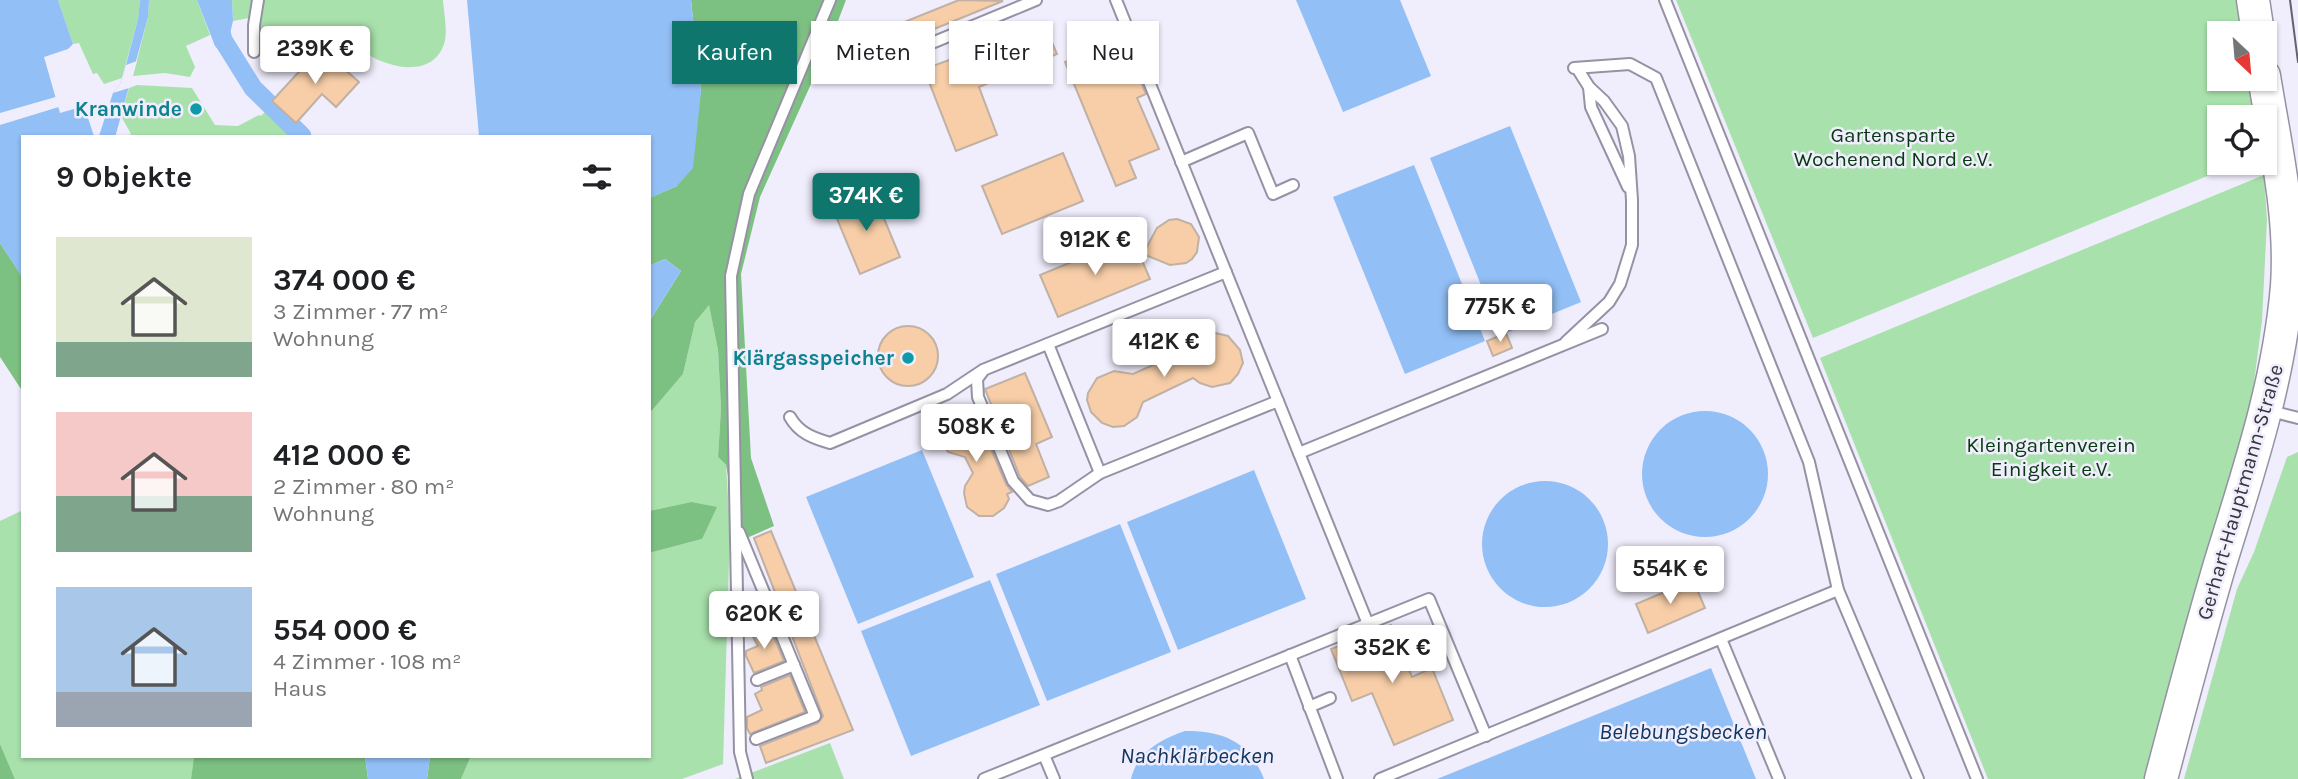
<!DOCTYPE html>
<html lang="de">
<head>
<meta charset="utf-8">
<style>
  :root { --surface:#fff; --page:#f2f2f2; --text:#202124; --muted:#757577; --accent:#0f766e }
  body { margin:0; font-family:Karla,sans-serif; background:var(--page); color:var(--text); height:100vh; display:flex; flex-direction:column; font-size:26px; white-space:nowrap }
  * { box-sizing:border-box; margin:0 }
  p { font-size:23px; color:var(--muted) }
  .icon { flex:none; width:38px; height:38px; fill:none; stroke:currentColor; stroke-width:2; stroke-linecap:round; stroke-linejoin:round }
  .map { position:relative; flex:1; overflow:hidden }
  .panel { position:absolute; left:21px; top:135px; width:630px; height:623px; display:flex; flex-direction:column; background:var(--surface); border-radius:0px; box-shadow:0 2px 5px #0004 }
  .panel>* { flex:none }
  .hud { position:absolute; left:672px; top:21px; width:665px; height:63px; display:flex; gap:14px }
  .needle { width:46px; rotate:154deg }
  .buttons { position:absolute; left:2207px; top:21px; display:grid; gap:14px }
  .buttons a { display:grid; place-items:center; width:70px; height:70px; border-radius:0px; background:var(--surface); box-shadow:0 2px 5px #0004; font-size:35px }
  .price { position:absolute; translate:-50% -60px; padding:0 16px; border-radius:7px; background:#fff; color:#222; font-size:23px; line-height:46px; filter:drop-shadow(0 2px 4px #0008) }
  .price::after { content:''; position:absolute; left:50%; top:42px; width:21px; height:16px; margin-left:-10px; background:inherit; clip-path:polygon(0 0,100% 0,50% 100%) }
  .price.selected { background:var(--accent); color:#fff }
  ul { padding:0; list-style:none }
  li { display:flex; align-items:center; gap:21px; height:175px; padding:0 35px }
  li span { display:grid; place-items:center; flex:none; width:196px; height:140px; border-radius:0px; color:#555 }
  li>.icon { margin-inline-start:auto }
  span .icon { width:84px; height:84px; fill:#fffc; stroke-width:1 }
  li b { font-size:30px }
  h2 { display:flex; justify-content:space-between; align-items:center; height:84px; padding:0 35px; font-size:30px }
  .chip { padding:0 24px; border-radius:0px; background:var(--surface); box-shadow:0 2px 5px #0004; font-size:24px; line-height:63px }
  .chip.selected { background:var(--accent); color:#fff }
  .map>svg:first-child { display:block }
  .green { fill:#a9e1ac }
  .forest { fill:#7dc182 }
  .water { fill:#92bff5 }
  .pier { fill:#f0edfc }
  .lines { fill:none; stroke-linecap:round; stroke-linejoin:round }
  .canal { stroke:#92bff5; stroke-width:19 }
  .building { fill:#f7cea8; stroke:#c1b1a4; stroke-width:2 }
  .lane-casing { stroke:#9692a4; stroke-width:14 }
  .secondary-casing { stroke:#9692a4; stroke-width:35 }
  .lane { stroke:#fff; stroke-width:10 }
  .secondary { stroke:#fff; stroke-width:32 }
  .tram { stroke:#64636c; stroke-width:2 }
  .culture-dot { fill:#0f9aa8; stroke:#f0edfc; stroke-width:2.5 }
  .labels { text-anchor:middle; stroke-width:5; stroke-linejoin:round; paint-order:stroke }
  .culture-label { font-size:21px; font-weight:bold; fill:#0d838f; stroke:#f0edfc; text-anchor:end }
  .park-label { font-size:21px; fill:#063910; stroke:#f0edfc }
  .street-label { font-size:21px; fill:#37363d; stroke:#f0edfc }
  .water-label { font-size:23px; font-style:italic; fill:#103761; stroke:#f0edfc }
</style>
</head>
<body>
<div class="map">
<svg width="2298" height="779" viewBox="0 0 2298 779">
  <rect width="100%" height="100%" fill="#f0edfc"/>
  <g class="green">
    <polygon points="58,0 140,0 138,19 122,78 104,84 97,73 93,74 79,43 73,44"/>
    <polygon points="149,0 197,0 210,35 186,46 195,67 190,77 165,73 133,76 148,17"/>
    <path d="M232 0H443C444 13 448 32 444 44 433 77 392 69 369 55 358 49 348 39 339 30L321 31 308 37 286 58 273 59 260 38V20L249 18 233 21Z"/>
    <polygon points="1676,0 2240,0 2245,33 2219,33 2219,79 2252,79 2257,117 2219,117 2219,163 2239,163 1813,338"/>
    <polygon points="137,85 192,88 215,125 238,126 259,115 261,116 266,111 292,136 128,136 131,134 121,116 129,88"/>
    <polygon points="2264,175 2267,220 2262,321 2250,413 2146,779 1988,779 1820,358"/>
    <polygon points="709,304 718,350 721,408 718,457 726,465 730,528 723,764 682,779 461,779 471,756 649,756 649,553 702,539 691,502 649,511 649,414 683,374 695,321"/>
    <polygon points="2298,452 2298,779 2184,779 2237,589 2254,552 2287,457"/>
    <polygon points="23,510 23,756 194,756 191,779 15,779 0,744 0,521"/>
    <polygon points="830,743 844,779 735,779"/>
  </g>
  <g class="forest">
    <polygon points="691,0 846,0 830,42 760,197 741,274 751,458 774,526 749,537 742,552 726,465 718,457 721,408 718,350 709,305 695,322 683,374 649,414 649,322 681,271 665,259 649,266 649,198 677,186 701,92"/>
    <polygon points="0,243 23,278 23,392 0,357"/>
    <polygon points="691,502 717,507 702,539 649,553 649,511"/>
    <polygon points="0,744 15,779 0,779"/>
    <polygon points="194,756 365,756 368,779 191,779"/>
    <polygon points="430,756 471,756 461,779 427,779"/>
  </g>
  <g class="water">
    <polygon points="0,0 58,0 73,44 68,49 44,57 60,113 84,106 94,136 23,136 23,278 0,243"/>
    <polygon points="140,0 149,0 148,17 116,134 115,136 99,136 113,93 120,84 126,65 138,19"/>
    <polygon points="197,0 232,0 233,21 228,42 239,62 234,65 215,46"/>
    <polygon points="467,0 691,0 701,92 693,168 677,186 649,198 649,136 479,136"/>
    <polygon points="1296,0 1400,0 1431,76 1343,112"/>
    <polygon points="1510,126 1581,302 1501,335 1430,158"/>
    <polygon points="1414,165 1485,341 1405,374 1333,197"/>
    <polygon points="665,259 681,271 649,322 649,266"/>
    <circle cx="1705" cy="474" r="63"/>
    <polygon points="922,450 974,577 858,624 806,497"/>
    <polygon points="1254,470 1306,599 1178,650 1127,522"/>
    <circle cx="1545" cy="544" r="63"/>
    <polygon points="1120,524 1171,652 1047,701 996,574"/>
    <polygon points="990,580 1040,705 911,756 861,631"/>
    <polygon points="1711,668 1756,779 1437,779"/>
    <path d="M1185 731C1223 731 1249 741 1264 779H1131C1137 752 1161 739 1185 731Z"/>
    <polygon points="365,756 430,756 427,779 368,779"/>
  </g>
  <g class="pier">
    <polygon points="137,61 129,88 113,93 120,84 126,65"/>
    <polygon points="59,96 62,106 0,125 0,113"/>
  </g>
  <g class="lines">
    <polyline class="canal" points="213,0 223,40 253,88 302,136"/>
  </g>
  <g class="building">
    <polygon points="959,0 1003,1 858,60 852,43"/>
    <polygon points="1043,22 1057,54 979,87 997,135 956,151 924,69 966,54"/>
    <polygon points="1115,41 1123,61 1131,58 1146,94 1137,98 1159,149 1129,161 1136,178 1116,186 1065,62"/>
    <polygon points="321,48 359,82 336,107 322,94 296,123 272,101"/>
    <polygon points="1063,153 1083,201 1002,234 982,186"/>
    <polygon points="873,192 900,257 860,274 833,209"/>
    <polygon points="1177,219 1191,224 1199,237 1197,252 1192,259 1186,263 1170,265 1143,254 1157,228 1169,220"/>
    <polygon points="1132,237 1150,279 1058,317 1040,275"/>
    <circle cx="908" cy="356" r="30"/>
    <polygon points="1211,332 1228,336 1240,350 1243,363 1238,374 1230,383 1212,387 1200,383 1193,378 1143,402 1137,417 1124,426 1113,427 1102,423 1091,412 1087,400 1088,393 1097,378 1114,371 1133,374 1189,349 1195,340"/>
    <polygon points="1506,333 1512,348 1493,356 1487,341"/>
    <polygon points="1025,373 1052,437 1036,444 1049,477 1028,486 1020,477 985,389"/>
    <polygon points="957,412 965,412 977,416 1006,484 1012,492 1007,494 1009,499 1004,508 993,516 979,516 967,507 964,493 965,486 973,473 965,457 948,452 940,440 939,433 944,420"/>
    <polygon points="771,531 853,730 766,763 760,746 818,723 823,716 754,538"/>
    <polygon points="1693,580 1705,608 1648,633 1636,604"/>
    <polygon points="769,625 784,661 754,673 746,656 746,651 758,646 751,633"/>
    <polygon points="1391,625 1412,677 1432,668 1453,720 1394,745 1372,693 1352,701 1331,649"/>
    <polygon points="790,675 805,712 750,734 747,728 747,717 762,710 755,694 762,690 761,687"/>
  </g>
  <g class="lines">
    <defs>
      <g id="lane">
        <polyline points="1116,0 1368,624"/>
        <polyline points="1665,0 1977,779"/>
        <polyline points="254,52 254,25 258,0"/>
        <polyline points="1574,68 1630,64 1656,78 1809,462 1838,590"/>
        <polyline points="852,76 1036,0"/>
        <polyline points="1589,87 1591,107 1628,187"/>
        <polyline points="1181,162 1248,133 1273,194 1293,185"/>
        <polyline points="1566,342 1609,302 1620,284 1632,245 1632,200 1629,156 1622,126 1604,101 1589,87 1577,68"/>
        <polyline points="1048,344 1100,473"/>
        <polyline points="983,371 977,379 978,397 1013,481 1030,500 1048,505 1059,501 1100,473 1278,401"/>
        <polyline points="2267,410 2298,418"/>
        <path d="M790 417C799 433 813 438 830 443L947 394 983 370 1226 272"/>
        <polyline points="1299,453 1602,329"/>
        <polyline points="739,532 815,716 756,739"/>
        <polyline points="1721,639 1779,779"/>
        <polyline points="1290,655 1337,779"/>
        <polyline points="757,680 794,665"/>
        <polyline points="1309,707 1330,698"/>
        <polyline points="1044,755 1054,779"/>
        <polyline points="747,779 740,752 731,276 749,194 830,0"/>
        <polyline points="984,779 1429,599 1486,736"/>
        <polyline points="1380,779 1838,590 1918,779"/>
      </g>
      <g id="secondary">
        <polyline points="2253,0 2258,33"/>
        <path d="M2161 779C2180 707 2199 635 2220 564 2248 473 2279 382 2287 286 2292 216 2275 145 2264 76"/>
      </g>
    </defs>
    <use href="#lane" class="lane-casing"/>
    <use href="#secondary" class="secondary-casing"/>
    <use href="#lane" class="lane"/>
    <use href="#secondary" class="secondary"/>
    <polyline class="tram" points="2290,0 2298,62"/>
  </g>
  <g class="culture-dot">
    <circle cx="196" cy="109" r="7"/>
    <circle cx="908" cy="358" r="7"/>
  </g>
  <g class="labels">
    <g class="culture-label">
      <text x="182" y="116">Kranwinde</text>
      <text x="894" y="365">Klärgasspeicher</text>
    </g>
    <g class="park-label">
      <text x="1893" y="142">Gartensparte<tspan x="1893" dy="24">Wochenend Nord e.V.</tspan></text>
      <text x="2051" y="452">Kleingartenverein<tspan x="2051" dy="24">Einigkeit e.V.</tspan></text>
    </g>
    <g class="street-label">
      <text transform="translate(2240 492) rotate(-74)" y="7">Gerhart-Hauptmann-Straße</text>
    </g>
    <g class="water-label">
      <text x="1683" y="739">Belebungsbecken</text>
      <text x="1197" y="763">Nachklärbecken</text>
    </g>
  </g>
</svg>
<div class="buttons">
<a><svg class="needle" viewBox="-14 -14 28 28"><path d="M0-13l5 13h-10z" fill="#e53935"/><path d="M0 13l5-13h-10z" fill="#757577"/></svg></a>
<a><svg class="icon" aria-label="locate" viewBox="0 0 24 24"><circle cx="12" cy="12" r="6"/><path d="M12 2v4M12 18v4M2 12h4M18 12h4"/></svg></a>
</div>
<b class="price" style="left:315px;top:86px">239K €</b>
<b class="price selected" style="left:866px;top:233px">374K €</b>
<b class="price" style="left:1095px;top:277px">912K €</b>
<b class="price" style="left:1500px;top:344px">775K €</b>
<b class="price" style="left:1164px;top:379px">412K €</b>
<b class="price" style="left:976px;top:464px">508K €</b>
<b class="price" style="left:1670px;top:606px">554K €</b>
<b class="price" style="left:764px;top:651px">620K €</b>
<b class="price" style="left:1392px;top:685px">352K €</b>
<div class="hud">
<a class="chip selected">Kaufen</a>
<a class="chip">Mieten</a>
<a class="chip">Filter</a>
<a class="chip">Neu</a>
</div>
<section class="panel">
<h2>9 Objekte<svg class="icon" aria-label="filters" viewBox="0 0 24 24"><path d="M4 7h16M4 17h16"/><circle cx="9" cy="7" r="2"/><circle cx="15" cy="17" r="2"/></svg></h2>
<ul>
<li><span style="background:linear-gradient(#dfe7d0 75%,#7fa58c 0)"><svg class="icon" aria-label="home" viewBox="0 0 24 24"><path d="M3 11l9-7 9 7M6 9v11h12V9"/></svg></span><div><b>374 000 €</b><p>3 Zimmer · 77 m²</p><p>Wohnung</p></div></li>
<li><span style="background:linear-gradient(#f6c9c9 60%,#7fa58c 0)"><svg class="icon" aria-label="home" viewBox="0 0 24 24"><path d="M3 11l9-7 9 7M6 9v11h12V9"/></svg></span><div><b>412 000 €</b><p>2 Zimmer · 80 m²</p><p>Wohnung</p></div></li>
<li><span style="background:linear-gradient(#a9c7e8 75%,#9aa5b1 0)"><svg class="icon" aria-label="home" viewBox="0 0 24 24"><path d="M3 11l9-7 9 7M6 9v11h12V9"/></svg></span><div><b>554 000 €</b><p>4 Zimmer · 108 m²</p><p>Haus</p></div></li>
</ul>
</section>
</div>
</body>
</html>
